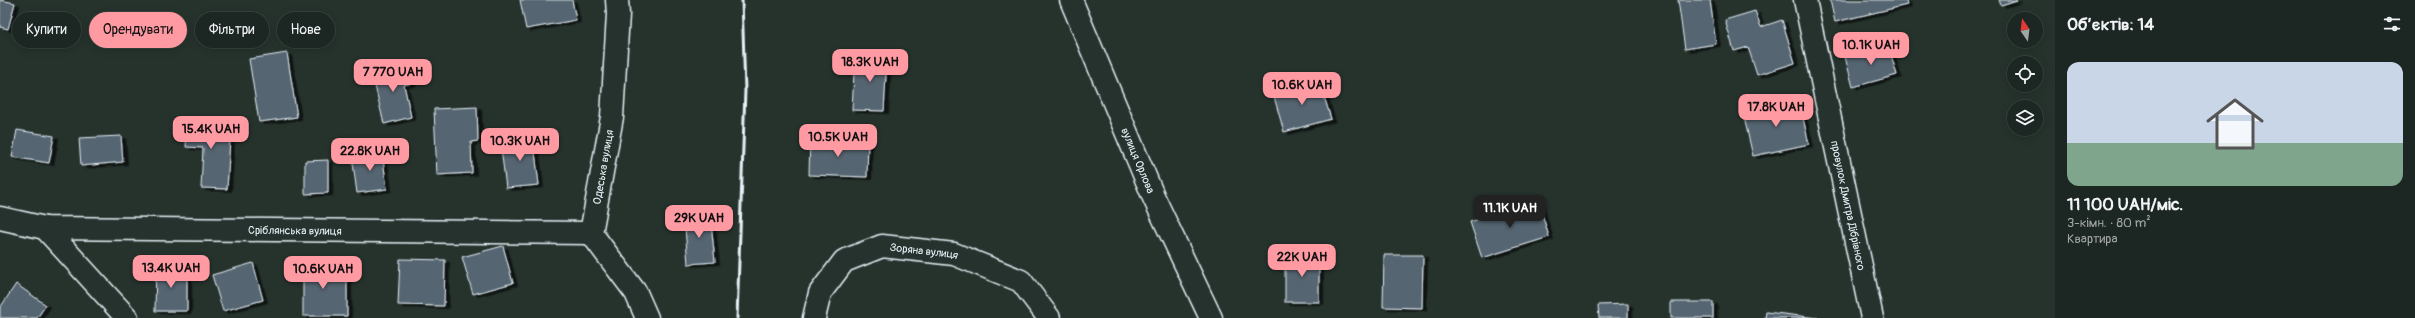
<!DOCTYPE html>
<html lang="uk">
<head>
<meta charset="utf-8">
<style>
  :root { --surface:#1c2622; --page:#252e2a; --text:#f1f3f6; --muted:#a0a5a5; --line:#3a4340; --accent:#ff9aa2 }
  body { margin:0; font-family:Pangolin,sans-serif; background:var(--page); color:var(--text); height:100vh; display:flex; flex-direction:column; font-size:15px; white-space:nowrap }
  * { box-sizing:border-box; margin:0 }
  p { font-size:13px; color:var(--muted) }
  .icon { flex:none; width:22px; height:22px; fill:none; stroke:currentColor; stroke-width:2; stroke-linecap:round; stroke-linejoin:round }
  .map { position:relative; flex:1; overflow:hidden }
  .side { display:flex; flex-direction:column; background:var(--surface); width:360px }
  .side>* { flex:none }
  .guide { position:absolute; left:12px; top:12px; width:380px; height:36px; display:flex; gap:8px }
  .needle { width:26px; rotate:346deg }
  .buttons { position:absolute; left:2007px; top:12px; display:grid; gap:8px }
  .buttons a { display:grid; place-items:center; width:36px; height:36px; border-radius:50%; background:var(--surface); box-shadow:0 2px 10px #0003,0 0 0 1px var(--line); font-size:20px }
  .price { position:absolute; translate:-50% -34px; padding:0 9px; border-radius:8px; background:var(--accent); color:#111; font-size:13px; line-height:26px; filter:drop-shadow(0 1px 2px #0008) }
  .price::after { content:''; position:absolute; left:50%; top:24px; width:12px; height:9px; margin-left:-6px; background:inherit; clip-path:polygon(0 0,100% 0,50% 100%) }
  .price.current { background:#222; color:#fff }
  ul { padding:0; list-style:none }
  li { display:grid; align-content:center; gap:8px; height:212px; padding:0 12px }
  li+li { border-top:1px solid var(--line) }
  li span { display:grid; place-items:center; height:124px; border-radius:12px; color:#555 }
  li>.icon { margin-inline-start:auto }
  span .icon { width:72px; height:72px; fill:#fffc; stroke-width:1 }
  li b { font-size:17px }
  h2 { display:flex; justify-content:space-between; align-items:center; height:48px; padding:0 12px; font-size:17px }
  .pill { padding:0 14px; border-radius:18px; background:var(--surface); box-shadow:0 2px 10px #0003,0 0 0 1px var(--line); font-size:14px; line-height:36px }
  .pill.current { background:var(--accent); color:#111 }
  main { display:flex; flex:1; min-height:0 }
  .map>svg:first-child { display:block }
  .building { fill:#546571; stroke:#e8f1f8; filter:url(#shadow) }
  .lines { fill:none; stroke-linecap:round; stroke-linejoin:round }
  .minor-casing { stroke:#e8f1f8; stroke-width:25 }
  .minor { stroke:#26332d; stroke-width:22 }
  .rail { stroke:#e8f1f8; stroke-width:3 }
  .labels { text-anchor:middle; stroke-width:3.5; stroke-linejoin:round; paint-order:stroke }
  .street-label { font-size:11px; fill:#e8f1f8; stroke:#26332d }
</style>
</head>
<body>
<main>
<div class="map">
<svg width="2055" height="318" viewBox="0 0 2055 318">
  <defs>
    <filter id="shadow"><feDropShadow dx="4.5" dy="2.5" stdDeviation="0" flood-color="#0009"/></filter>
  </defs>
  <rect width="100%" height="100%" fill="#26332d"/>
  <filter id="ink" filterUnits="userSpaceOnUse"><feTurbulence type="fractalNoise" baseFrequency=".025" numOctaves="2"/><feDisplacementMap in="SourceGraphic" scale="8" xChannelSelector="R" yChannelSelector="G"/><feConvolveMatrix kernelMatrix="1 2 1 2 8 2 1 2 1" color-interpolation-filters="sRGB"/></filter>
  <g filter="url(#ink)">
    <g class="building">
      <polygon points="0,0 15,3 8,29 0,27"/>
      <polygon points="520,0 572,0 576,20 526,29"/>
      <polygon points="1678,0 1710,0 1716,44 1685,49"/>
      <polygon points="1830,0 1906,0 1907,5 1835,22"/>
      <polygon points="1999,0 2017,0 2001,5"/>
      <polygon points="1755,11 1761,27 1782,20 1795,63 1757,75 1748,47 1734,51 1725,20"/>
      <polygon points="1888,45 1897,75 1853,87 1845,57"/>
      <polygon points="287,53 297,117 259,122 249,59"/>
      <polygon points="855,55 887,56 884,111 852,110"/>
      <polygon points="407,65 412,83 404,85 411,117 384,124 372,73"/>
      <polygon points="1319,80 1331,119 1284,132 1273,93"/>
      <polygon points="1799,101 1809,144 1753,156 1743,113"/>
      <polygon points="477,107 478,141 471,142 472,173 437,175 434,109"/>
      <polygon points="187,119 231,122 227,189 201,188 203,148 186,147"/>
      <polygon points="17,130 54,136 49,163 12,157"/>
      <polygon points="121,136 123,162 81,166 79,138"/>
      <polygon points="533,136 539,185 506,188 500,140"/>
      <polygon points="810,138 868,140 867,177 809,175"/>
      <polygon points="382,152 387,189 357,193 352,156"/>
      <polygon points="328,160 328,193 305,194 305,161"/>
      <polygon points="1538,200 1549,237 1482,258 1470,222"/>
      <polygon points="710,213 715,262 688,264 684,216"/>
      <polygon points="503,246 513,283 473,294 462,257"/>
      <rect x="1285" y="253" width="34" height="49"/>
      <polygon points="1384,255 1423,255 1422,308 1383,307"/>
      <polygon points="400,259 445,260 444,306 398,305"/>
      <polygon points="303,260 334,260 334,281 347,280 347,316 303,316"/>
      <polygon points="253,263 263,300 223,311 212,275"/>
      <polygon points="156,266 187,266 187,311 155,311"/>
      <polygon points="16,284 46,305 37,318 0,318 0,308"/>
      <rect x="1671" y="302" width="42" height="16"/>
      <polygon points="1628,304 1628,318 1599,318 1598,305"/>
      <polygon points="1766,312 1818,318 1765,318"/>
    </g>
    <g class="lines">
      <defs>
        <g id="minor">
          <polyline points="617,0 618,14 612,117 591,233 636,293 647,318"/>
          <path id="s1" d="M1071 0 1154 198 1211 318"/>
          <path id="s2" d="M1805 0 1872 318"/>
          <path id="s3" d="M0 218 45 228 591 233"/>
          <polyline points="45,228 127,318"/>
          <path id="s4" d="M814 318 820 293 844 261 882 246 954 254 1021 281 1049 318"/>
        </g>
      </defs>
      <use href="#minor" class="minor-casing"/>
      <use href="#minor" class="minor"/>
      <polyline class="rail" points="737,318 745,90 742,0"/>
    </g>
  </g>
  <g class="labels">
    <g class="street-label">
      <text dy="4" stroke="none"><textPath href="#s1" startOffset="174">вулиця Орлова</textPath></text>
      <text transform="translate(603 167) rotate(-80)" y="4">Одеська вулиця</text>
      <text dy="4" stroke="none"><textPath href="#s2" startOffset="210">провулок Дмитра Дібрівного</textPath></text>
      <text dy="4" stroke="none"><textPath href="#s3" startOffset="296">Сріблянська вулиця</textPath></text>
      <text dy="4" stroke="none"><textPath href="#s4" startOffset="149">Зоряна вулиця</textPath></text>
    </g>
  </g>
</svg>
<div class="buttons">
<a><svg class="needle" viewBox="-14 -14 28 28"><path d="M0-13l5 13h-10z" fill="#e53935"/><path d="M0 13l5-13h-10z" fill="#a0a5a5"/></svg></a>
<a><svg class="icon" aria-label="locate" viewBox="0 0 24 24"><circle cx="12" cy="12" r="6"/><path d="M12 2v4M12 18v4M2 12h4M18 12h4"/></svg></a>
<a><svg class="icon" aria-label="layers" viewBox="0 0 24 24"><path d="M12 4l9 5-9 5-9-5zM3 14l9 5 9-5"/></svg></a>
</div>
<b class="price" style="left:1871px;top:66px">10.1K UAH</b>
<b class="price" style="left:870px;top:83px">18.3K UAH</b>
<b class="price" style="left:393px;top:93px">7 770 UAH</b>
<b class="price" style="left:1302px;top:106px">10.6K UAH</b>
<b class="price" style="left:1776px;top:128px">17.8K UAH</b>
<b class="price" style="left:211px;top:150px">15.4K UAH</b>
<b class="price" style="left:838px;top:158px">10.5K UAH</b>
<b class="price" style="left:520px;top:162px">10.3K UAH</b>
<b class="price" style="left:370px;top:172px">22.8K UAH</b>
<b class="price current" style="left:1510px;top:229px">11.1K UAH</b>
<b class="price" style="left:699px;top:239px">29K UAH</b>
<b class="price" style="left:1302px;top:278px">22K UAH</b>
<b class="price" style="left:171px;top:289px">13.4K UAH</b>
<b class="price" style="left:323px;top:290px">10.6K UAH</b>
<div class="guide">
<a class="pill">Купити</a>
<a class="pill current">Орендувати</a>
<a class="pill">Фільтри</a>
<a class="pill">Нове</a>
</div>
</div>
<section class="side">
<h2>Об’єктів: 14<svg class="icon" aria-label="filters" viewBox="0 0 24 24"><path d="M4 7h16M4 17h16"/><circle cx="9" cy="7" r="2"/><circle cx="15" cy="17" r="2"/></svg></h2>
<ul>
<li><span style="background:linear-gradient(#c9d6e8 65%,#7fa58c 0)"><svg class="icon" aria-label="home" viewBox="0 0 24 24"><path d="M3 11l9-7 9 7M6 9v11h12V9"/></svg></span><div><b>11 100 UAH/міс.</b><p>3-кімн. · 80 m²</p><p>Квартира</p></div></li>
</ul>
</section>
</main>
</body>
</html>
